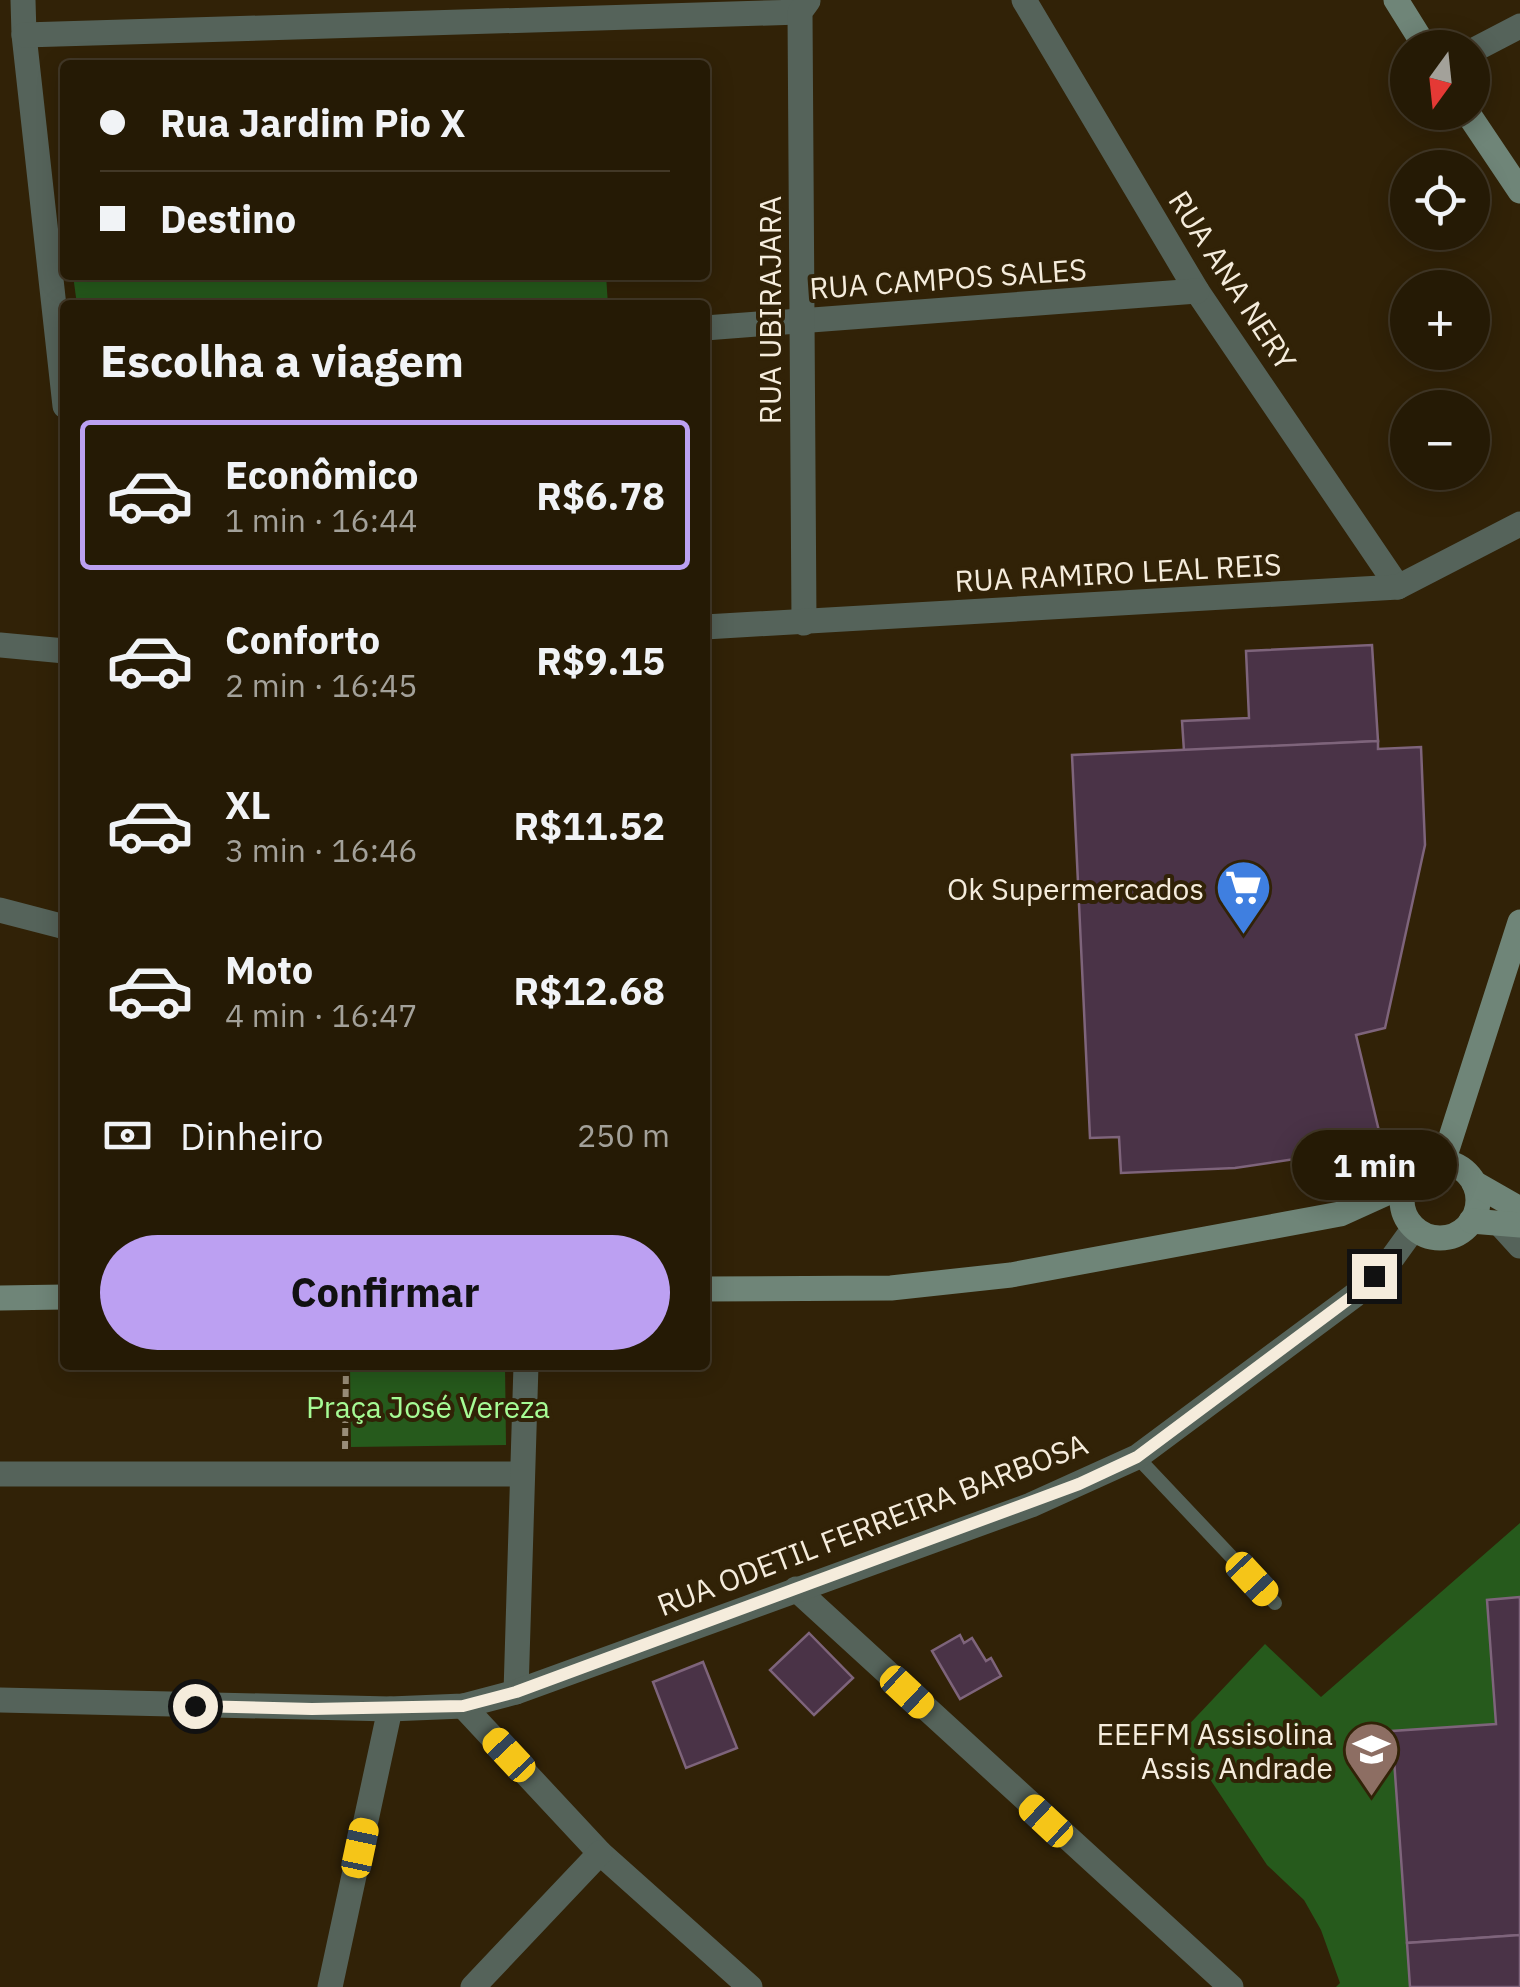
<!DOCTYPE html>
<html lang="pt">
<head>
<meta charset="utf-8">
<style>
  body { margin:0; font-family:"IBM Plex Sans",sans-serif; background:#2d230f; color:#f1f3f6; height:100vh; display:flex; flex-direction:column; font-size:38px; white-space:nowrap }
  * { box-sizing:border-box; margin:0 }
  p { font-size:32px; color:#a3a19a }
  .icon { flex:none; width:55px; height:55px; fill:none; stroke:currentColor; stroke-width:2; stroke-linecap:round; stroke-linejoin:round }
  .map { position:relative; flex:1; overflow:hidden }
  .side { position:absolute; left:60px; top:300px; width:650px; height:1070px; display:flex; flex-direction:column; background:#251a05; border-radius:10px; box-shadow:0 5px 25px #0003,0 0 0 2px #423827 }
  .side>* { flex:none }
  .top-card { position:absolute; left:60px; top:60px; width:650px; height:220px; border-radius:10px; box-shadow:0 5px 25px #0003,0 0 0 2px #423827; display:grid; align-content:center; height:220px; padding:0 40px; background:#251a05 }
  .needle { width:65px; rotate:195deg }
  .buttons { position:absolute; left:1390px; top:30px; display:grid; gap:20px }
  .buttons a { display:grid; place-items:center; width:100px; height:100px; border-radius:50%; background:#251a05; box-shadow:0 5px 25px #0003,0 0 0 2px #423827; font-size:50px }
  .end { position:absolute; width:45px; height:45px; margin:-22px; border:12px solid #f5ecdc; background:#111; box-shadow:0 0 0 5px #111 }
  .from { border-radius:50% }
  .bubble { position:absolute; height:70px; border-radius:35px; background:#251a05; box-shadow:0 5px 25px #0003,0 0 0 2px #423827; font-size:32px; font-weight:800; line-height:70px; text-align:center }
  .car { position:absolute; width:30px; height:60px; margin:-30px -15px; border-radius:12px; box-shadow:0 0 8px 2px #0007; background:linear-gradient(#f5c518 24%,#345 0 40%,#f5c518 0 76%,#345 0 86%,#f5c518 0) }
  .top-card b { display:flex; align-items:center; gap:35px; height:95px; font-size:38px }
  .top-card b+b { border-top:2px solid #423827 }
  .top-card i { width:25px; height:25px; background:#f1f3f6 }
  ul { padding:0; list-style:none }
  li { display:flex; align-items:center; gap:30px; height:150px; margin:0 20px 15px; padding:0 20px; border:5px solid transparent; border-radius:10px }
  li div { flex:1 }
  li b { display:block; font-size:38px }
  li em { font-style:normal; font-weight:800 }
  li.on { border-color:#bca0f2 }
  li>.icon { width:90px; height:90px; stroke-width:1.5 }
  h2 { padding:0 40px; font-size:45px; line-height:120px }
  .pay { display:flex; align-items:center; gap:25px; height:110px; padding:0 40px; font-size:38px }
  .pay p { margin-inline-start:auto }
  .cta { display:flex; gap:20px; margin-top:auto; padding:20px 40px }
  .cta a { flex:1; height:115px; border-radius:60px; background:#bca0f2; color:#111; font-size:40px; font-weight:800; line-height:115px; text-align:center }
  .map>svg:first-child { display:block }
</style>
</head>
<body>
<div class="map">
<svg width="1520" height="1987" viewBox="0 0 1520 1987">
  <rect width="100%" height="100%" fill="#312207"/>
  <g fill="#265a1c">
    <path d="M 73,275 L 606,275 L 608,305 L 77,305 Z"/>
    <path d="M 350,1365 L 505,1365 L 506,1445 L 351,1447 Z"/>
    <path d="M 1520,1523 L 1520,1597 L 1487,1600 L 1496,1724 L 1392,1732 L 1410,1987 L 1336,1987 L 1340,1983 L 1321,1930 L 1304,1900 L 1267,1865 L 1180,1734 L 1265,1644 L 1321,1697 Z"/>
  </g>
  <g fill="#4a3347" stroke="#7e647b" stroke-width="2.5">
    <path d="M 1372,645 L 1378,741 L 1184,751 L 1182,721 L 1249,718 L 1246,651 Z"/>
    <path d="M 1378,741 L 1378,749 L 1421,747 L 1425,845 L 1385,1028 L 1356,1035 L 1379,1131 L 1365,1134 L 1368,1148 L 1235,1168 L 1121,1173 L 1119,1137 L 1090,1138 L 1072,755 Z"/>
    <path d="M 1520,1597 L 1520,1935 L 1407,1943 L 1392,1731 L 1496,1724 L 1487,1600 Z"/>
    <path d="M 809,1633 L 853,1678 L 814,1715 L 770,1670 Z"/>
    <path d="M 960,1635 L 964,1643 L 972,1638 L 986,1661 L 991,1658 L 1001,1676 L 960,1699 L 932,1651 Z"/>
    <path d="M 703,1662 L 737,1748 L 686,1768 L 653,1682 Z"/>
    <path d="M 1520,1935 L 1520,1987 L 1410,1987 L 1407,1943 Z"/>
  </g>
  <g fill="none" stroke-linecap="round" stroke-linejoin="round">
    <path stroke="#998d78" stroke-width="6" stroke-dasharray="8 5" stroke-linecap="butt" d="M 345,1449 L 346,1365"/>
    <path stroke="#55635a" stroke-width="14" d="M 1137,1457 L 1275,1603"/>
    <g stroke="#55635a" stroke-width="25">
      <path d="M 23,0 L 24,35 L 65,406"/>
      <path d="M 1024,0 L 1197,291 L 1398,587"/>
      <path d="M 24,35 L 800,12"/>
      <path d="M 1472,51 L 1520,26"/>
      <path d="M 705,328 L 1197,291"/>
      <path d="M 804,623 L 800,12 L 808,1"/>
      <path d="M 705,627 L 1398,587 L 1520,524"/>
      <path d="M 0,645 L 65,651"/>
      <path d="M 0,910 L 65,927"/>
      <path d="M 1500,1224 L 1520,1246"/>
      <path d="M 0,1474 L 522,1474"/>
      <path d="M 796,1589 L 1231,1987"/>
      <path d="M 516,1692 L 526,1365"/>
      <path d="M 0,1700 L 390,1709 L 463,1706 L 516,1692 L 1031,1505 L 1137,1457 L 1355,1295 L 1393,1257 L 1414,1228"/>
      <path d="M 463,1706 L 600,1853 L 750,1987"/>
      <path d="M 330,1987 L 390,1709"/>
      <path d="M 473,1987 L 600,1853"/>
    </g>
    <g stroke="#6f8578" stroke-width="25">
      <path d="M 1396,0 L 1426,48"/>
      <path d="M 1467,112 L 1520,191"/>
      <path d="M 1443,1162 L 1520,922"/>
      <circle cx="1440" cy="1200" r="38"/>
      <path d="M 1474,1183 L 1520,1209"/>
      <path d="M 1471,1221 L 1520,1225"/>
      <path d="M 705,1289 L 891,1288 L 1011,1275 L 1340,1214 L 1404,1185"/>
      <path d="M 0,1298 L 65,1297"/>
    </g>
  </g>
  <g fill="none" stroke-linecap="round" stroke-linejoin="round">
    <path stroke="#f5ecdc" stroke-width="12" d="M 195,1706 L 312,1709 L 463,1706 L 516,1692 L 1079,1484 L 1137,1457 L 1354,1295 L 1374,1276"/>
  </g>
  <defs>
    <symbol id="supermarket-pin" viewBox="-11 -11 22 30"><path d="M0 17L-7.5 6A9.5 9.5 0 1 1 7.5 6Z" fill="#3f7fe0" stroke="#312207"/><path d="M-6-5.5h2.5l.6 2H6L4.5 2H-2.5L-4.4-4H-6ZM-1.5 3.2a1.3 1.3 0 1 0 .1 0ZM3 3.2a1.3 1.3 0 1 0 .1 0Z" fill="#fff"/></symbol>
    <symbol id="school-pin" viewBox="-11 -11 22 30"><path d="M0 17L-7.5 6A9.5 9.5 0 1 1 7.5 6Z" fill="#8d6e63" stroke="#312207"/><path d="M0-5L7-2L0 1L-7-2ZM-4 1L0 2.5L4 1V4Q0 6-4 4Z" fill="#fff"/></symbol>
  </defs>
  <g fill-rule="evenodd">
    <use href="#supermarket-pin" x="1212" y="856" width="63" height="86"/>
    <use href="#school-pin" x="1340" y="1718" width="63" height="86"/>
  </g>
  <g text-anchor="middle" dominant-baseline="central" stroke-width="8" stroke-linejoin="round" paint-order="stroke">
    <g font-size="30" fill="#f5ecdc" stroke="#312207">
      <text transform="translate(948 278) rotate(-4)">RUA CAMPOS SALES</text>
      <text transform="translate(1233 280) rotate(57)">RUA ANA NERY</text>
      <text transform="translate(769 310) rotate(-90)">RUA UBIRAJARA</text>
      <text transform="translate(1118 572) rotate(-3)">RUA RAMIRO LEAL REIS</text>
      <text transform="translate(872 1524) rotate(-21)">RUA ODETIL FERREIRA BARBOSA</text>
    </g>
    <g font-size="30" fill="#f5ecdc" stroke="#312207" text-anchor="end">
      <text x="1204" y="888">Ok Supermercados</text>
      <text x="1333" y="1733">EEEFM Assisolina<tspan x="1333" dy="34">Assis Andrade</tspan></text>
    </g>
    <g font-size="30" fill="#a6fc95" stroke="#312207">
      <text x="428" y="1406">Praça José Vereza</text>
    </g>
  </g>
</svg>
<div class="buttons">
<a><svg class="needle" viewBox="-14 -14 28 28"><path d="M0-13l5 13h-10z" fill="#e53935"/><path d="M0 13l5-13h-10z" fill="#a3a19a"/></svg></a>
<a><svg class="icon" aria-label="locate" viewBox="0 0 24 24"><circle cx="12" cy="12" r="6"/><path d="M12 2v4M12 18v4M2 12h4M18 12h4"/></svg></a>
<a>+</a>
<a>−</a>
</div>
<i class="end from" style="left:195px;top:1706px"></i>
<i class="end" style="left:1374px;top:1276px"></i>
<div class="bubble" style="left:1292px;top:1130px;width:165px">1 min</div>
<i class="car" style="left:1252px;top:1579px;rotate:137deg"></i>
<i class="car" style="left:907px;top:1692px;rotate:133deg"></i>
<i class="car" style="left:509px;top:1755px;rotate:317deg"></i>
<i class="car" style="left:1046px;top:1821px;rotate:313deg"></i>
<i class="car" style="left:360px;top:1848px;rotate:12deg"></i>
<div class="top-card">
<b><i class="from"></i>Rua Jardim Pio X</b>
<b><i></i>Destino</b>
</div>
<section class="side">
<h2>Escolha a viagem</h2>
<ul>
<li class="on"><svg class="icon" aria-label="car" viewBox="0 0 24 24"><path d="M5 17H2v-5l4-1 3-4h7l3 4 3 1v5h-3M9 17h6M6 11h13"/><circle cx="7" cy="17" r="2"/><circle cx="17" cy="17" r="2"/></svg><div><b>Econômico</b><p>1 min · 16:44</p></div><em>R$6.78</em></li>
<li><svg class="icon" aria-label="car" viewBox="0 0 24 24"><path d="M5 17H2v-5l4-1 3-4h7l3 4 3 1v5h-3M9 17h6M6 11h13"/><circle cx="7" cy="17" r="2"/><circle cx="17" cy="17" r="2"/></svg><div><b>Conforto</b><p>2 min · 16:45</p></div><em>R$9.15</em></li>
<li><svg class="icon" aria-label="car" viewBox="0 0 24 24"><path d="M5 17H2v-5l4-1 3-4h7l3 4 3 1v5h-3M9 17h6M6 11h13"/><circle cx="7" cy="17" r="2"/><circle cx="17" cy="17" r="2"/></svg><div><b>XL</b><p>3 min · 16:46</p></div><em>R$11.52</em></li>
<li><svg class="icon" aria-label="car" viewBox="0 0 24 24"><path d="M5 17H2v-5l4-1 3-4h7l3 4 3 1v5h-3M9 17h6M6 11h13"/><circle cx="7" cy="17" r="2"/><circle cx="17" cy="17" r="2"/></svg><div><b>Moto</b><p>4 min · 16:47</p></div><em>R$12.68</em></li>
</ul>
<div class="pay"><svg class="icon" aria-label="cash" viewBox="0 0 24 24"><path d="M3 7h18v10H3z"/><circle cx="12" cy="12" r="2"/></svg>Dinheiro<p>250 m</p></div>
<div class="cta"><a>Confirmar</a></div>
</section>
</div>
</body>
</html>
